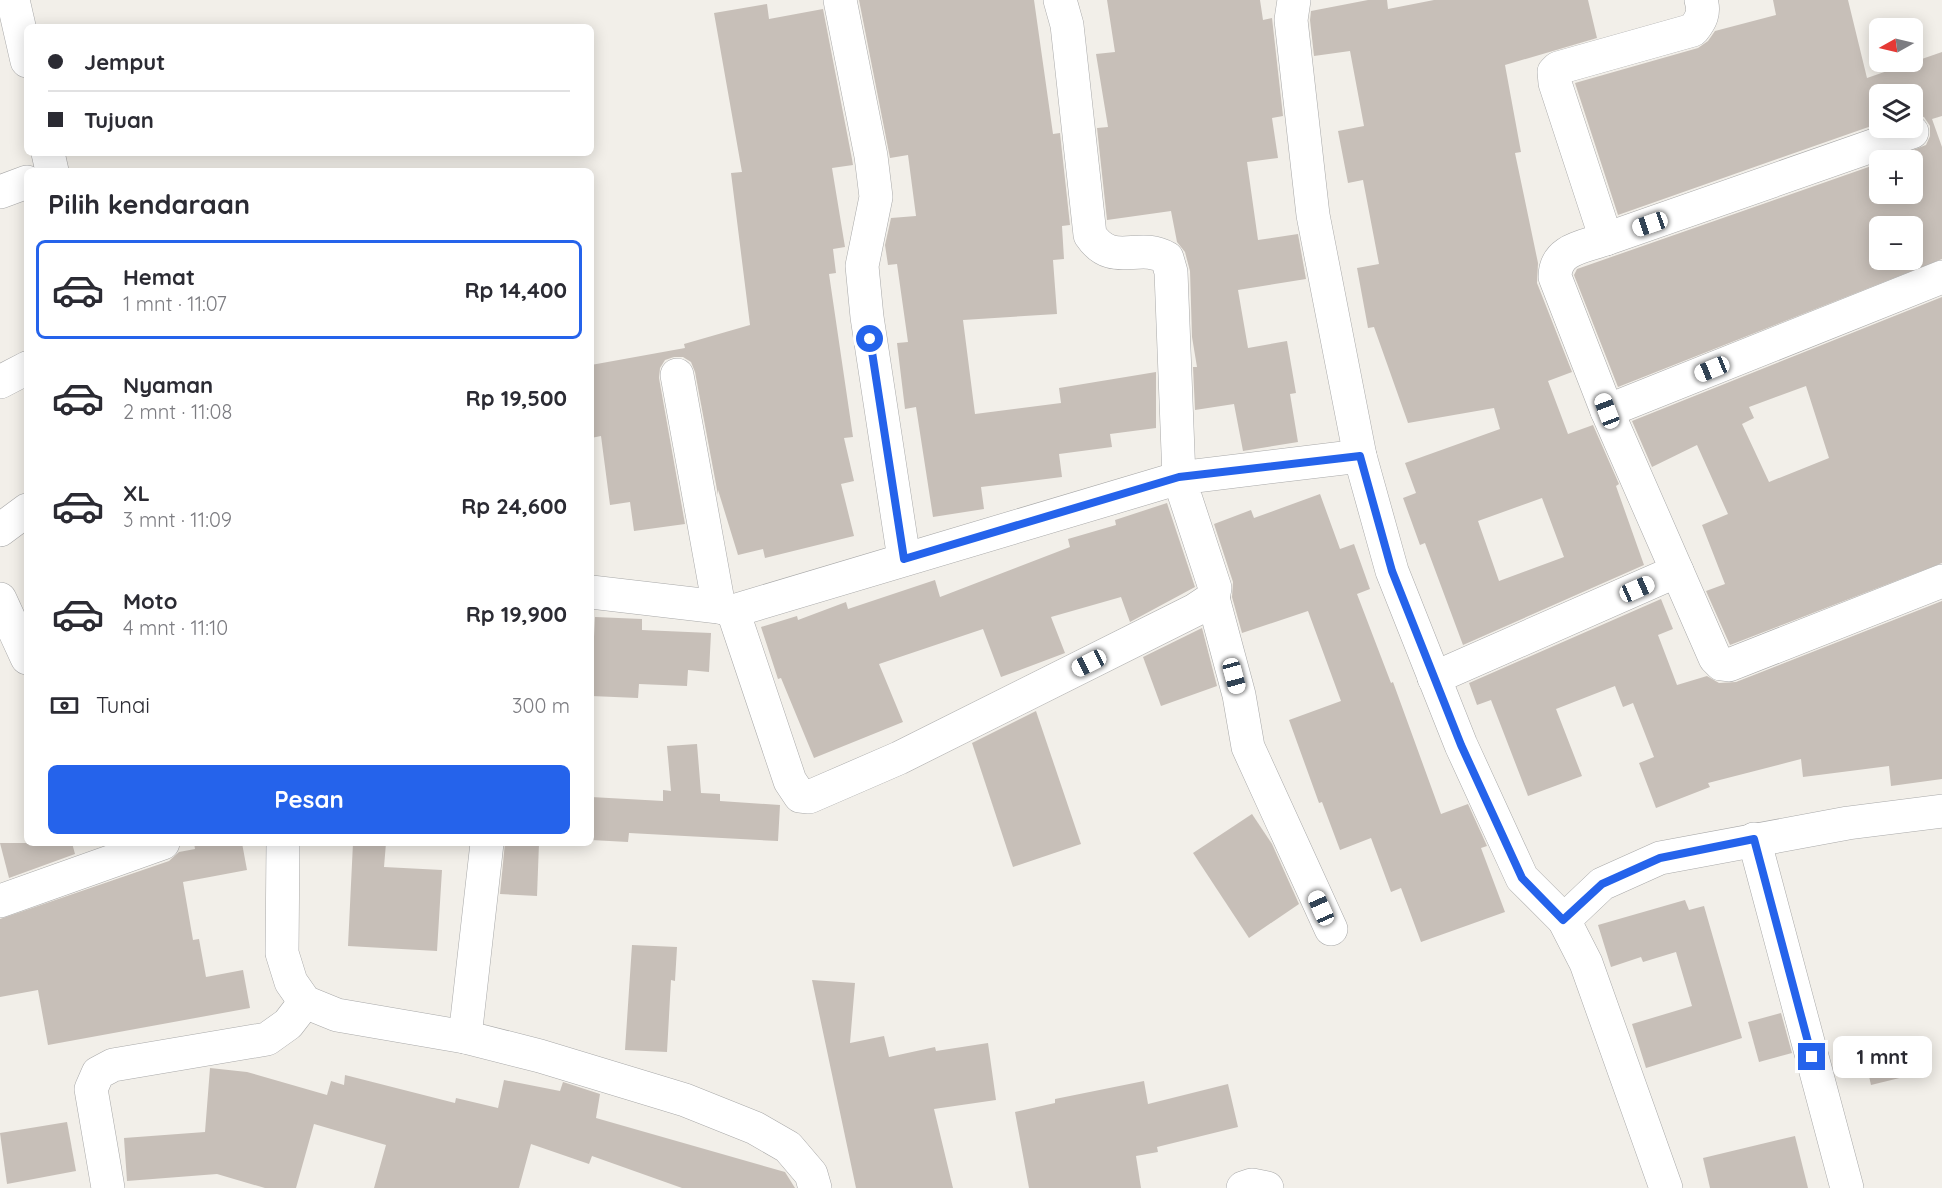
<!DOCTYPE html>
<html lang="id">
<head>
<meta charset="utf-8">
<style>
  body { margin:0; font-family:Quicksand,sans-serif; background:#f2f2f3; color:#2b2b33; height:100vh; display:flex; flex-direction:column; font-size:22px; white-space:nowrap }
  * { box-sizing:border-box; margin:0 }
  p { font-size:20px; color:#7c7c81 }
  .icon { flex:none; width:33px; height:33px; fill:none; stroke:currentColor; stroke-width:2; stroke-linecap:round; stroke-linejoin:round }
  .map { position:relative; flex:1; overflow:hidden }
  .side { position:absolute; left:24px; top:168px; width:570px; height:678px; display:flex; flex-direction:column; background:#fff; border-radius:9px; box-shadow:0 3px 15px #0003 }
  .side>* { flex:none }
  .hud { position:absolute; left:24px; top:24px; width:570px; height:132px; border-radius:9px; box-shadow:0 3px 15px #0003; display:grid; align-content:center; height:132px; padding:0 24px; background:#fff }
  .needle { width:39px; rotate:262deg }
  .controls { position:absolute; left:1869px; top:18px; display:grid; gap:12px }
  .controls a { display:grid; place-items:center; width:54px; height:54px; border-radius:9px; background:#fff; box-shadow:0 3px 15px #0003; font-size:30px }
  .end { position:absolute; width:27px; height:27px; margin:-14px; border:8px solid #2563eb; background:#fff; box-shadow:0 0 0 3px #fff }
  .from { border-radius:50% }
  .bubble { position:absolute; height:42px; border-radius:9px; background:#fff; box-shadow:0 3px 15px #0003; font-size:20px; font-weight:700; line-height:42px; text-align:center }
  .car { position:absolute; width:18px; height:36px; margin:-18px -9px; border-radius:8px; box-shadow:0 0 4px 2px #0007; background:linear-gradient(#fff 24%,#345 0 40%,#fff 0 76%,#345 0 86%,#fff 0) }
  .hud b { display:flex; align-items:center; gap:21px; height:57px; font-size:22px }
  .hud b+b { border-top:2px solid #e1e1e2 }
  .hud i { width:15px; height:15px; background:#2b2b33 }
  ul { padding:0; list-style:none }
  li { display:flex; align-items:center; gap:18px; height:99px; margin:0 12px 9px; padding:0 12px; border:3px solid transparent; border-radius:9px }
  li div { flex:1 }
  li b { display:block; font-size:22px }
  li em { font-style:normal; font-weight:700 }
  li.active { border-color:#2563eb }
  li>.icon { width:54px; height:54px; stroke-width:1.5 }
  h2 { padding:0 24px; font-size:27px; line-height:72px }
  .pay { display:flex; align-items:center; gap:15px; height:66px; padding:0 24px; font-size:22px }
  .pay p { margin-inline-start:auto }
  .primary-button { display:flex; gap:12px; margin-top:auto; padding:12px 24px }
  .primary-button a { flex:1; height:69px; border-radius:9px; background:#2563eb; color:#fff; font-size:24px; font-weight:700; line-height:69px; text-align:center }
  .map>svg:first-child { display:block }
</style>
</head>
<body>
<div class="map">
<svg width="1942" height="1188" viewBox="0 0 1942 1188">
  <rect width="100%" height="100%" fill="#f2efe9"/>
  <g fill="#c7bfb8" fill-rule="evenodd">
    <path d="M 859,0 L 1034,0 L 1053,134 L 1060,133 L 1070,225 L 1062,226 L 1064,259 L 1053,260 L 1057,314 L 963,320 L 975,414 L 1061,403 L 1059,388 L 1156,372 L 1156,428 L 1110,434 L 1112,447 L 1059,454 L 1062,477 L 981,487 L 984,509 L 933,517 L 916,407 L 905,409 L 897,343 L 908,342 L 897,264 L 888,265 L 885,245 L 891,218 L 916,216 L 908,155 L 890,158 Z"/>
    <path d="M 1107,0 L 1260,0 L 1263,20 L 1272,18 L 1283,116 L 1272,118 L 1278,158 L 1247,162 L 1258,240 L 1298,234 L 1306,279 L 1238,290 L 1248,348 L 1287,341 L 1296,393 L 1290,394 L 1298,442 L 1243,451 L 1234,404 L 1195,410 L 1193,367 L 1197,367 L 1192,337 L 1190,271 L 1185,252 L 1177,242 L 1171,211 L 1107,220 L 1097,128 L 1108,127 L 1096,54 L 1115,52 Z"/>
    <path d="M 1368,0 L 1387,0 L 1388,9 L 1434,0 L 1588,0 L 1597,38 L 1505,65 L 1521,152 L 1515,153 L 1538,263 L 1537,283 L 1572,372 L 1548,381 L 1568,434 L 1593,425 L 1619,484 L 1616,486 L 1644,565 L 1463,645 L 1425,543 L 1420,545 L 1403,498 L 1416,493 L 1405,463 L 1500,429 L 1494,408 L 1408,423 L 1374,327 L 1368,328 L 1357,268 L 1379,264 L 1363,180 L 1348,183 L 1338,131 L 1364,126 L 1350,51 L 1314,56 L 1310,20 L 1311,11 ZM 1542,498 L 1564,557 L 1499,581 L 1478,521 Z"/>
    <path d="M 1773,0 L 1848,0 L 1867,78 L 1942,52 L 1942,116 L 1932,119 L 1942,147 L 1942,259 L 1618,387 L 1574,275 L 1577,269 L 1880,163 L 1880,194 L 1912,194 L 1912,160 L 1887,160 L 1926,145 L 1930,136 L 1930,126 L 1924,117 L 1912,114 L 1912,94 L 1880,94 L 1880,123 L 1618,215 L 1575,83 L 1698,48 L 1708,41 L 1715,31 L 1776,15 ZM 1880,226 L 1912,226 L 1912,260 L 1880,260 Z"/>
    <path d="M 767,4 L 769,19 L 823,9 L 852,159 L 853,165 L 832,168 L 845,247 L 833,249 L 836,273 L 829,274 L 853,437 L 844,438 L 854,481 L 841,484 L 854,536 L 765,558 L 763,549 L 738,555 L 718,490 L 718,495 L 695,372 L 691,362 L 683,357 L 674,357 L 665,360 L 660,368 L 659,378 L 685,524 L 634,531 L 630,502 L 610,505 L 601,436 L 591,438 L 591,365 L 685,348 L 684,344 L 750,325 L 731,173 L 742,172 L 714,13 Z"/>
    <path d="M 1942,297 L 1942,563 L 1730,645 L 1706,591 L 1725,584 L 1702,525 L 1728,514 L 1697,445 L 1652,467 L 1632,421 ZM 1806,386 L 1829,458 L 1769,482 L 1742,424 L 1754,418 L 1749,407 Z"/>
    <path d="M 1320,494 L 1340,549 L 1354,544 L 1370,589 L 1357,594 L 1391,683 L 1393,682 L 1441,814 L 1468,804 L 1487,846 L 1481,848 L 1505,912 L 1421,942 L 1401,888 L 1391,892 L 1371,838 L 1340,850 L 1322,802 L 1319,803 L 1289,720 L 1341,701 L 1308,611 L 1242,633 L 1232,597 L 1233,582 L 1214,524 L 1251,510 L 1254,518 Z"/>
    <path d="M 1167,503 L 1195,587 L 1130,622 L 1121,597 L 1051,617 L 1065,653 L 1001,677 L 983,629 L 879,664 L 903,722 L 814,758 L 781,678 L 778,679 L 761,627 L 797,616 L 798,620 L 846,602 L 848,609 L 935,580 L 940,597 L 1070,547 L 1068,539 L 1116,525 L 1115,520 Z"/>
    <path d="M 1661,599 L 1673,629 L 1658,635 L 1677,685 L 1707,676 L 1719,683 L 1736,682 L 1942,601 L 1942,779 L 1891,786 L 1889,766 L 1803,777 L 1801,759 L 1708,783 L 1710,787 L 1656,808 L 1639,763 L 1654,757 L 1633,703 L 1623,707 L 1615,686 L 1556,709 L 1582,776 L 1528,796 L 1491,700 L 1477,705 L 1469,683 Z"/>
    <path d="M 595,617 L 642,619 L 642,630 L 711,633 L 709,672 L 688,670 L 687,686 L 639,684 L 638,698 L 591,696 Z"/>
    <path d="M 1202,628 L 1217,686 L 1161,706 L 1143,657 Z"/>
    <path d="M 1036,711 L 1081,844 L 1013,867 L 972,743 Z"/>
    <path d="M 697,744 L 701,793 L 720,794 L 720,801 L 780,805 L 778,841 L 629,833 L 628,842 L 591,840 L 591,797 L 663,801 L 663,790 L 671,791 L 667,746 Z"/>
    <path d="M 1252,814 L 1272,844 L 1299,904 L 1249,938 L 1193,853 Z"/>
    <path d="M 0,843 L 72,843 L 75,854 L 9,878 Z"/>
    <path d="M 194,843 L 242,843 L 247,870 L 183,882 L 193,940 L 199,939 L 206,977 L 243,970 L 250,1008 L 48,1045 L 38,990 L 0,997 L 0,919 L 169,861 L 179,852 L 195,849 Z"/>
    <path d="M 353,843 L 386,843 L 384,867 L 442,870 L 437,951 L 348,946 Z"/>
    <path d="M 505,843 L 539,843 L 537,896 L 500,894 Z"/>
    <path d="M 1685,900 L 1689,910 L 1704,906 L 1742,1038 L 1646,1068 L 1632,1024 L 1692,1006 L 1676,952 L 1643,962 L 1641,957 L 1611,967 L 1598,925 Z"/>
    <path d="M 632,945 L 677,947 L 675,981 L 671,980 L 667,1052 L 625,1050 Z"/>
    <path d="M 812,980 L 855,983 L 850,1043 L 884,1036 L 889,1057 L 935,1047 L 936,1051 L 988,1043 L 996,1100 L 934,1109 L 953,1188 L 856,1188 Z"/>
    <path d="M 1781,1013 L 1792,1053 L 1759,1062 L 1748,1022 Z"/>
    <path d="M 1916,1037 L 1924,1072 L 1871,1085 L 1863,1050 Z"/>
    <path d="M 210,1068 L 247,1072 L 327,1095 L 331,1081 L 344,1085 L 345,1075 L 455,1103 L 456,1098 L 498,1108 L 504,1080 L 560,1091 L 563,1082 L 600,1094 L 596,1118 L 785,1172 L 795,1188 L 682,1188 L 592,1156 L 589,1164 L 531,1144 L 519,1188 L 374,1188 L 386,1145 L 314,1124 L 296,1188 L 265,1188 L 217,1174 L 127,1181 L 124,1138 L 205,1132 Z"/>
    <path d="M 1144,1081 L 1148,1104 L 1228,1084 L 1238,1127 L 1157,1147 L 1158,1152 L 1136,1156 L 1141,1188 L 1029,1188 L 1015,1112 L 1055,1103 L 1055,1099 Z"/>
    <path d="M 67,1122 L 76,1171 L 7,1184 L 0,1133 Z"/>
    <path d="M 1795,1136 L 1808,1188 L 1710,1188 L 1703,1158 Z"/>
  </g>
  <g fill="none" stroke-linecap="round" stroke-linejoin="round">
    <defs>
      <g id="minor">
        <path d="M 13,0 L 27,61"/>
        <path d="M 840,0 L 871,156 L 876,197 L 862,266 L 867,317 L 904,559"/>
        <path d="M 1294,0 L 1291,20 L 1313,215 L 1360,456 L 1392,571 L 1461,745 L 1522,878 L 1564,920 L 1586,963 L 1666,1188"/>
        <path d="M 48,153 L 52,171"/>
        <path d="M 0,192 L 27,182"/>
        <path d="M 1606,239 L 1912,132"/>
        <path d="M 677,375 L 719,607"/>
        <path d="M 0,382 L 27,368"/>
        <path d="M 1607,411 L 1942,277"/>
        <path d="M 0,530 L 27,510"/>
        <path d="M 1677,571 L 1715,658 L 1721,664 L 1729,665 L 1942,581"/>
        <path d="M 591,592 L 719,607 L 733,611 L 1179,478 L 1171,272 L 1167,258 C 1138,241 1113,269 1090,235 L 1067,25 L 1060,0"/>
        <path d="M 1213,598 L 1239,695 L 1248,747 L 1331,929"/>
        <path d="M 0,599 L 27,658"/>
        <path d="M 733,611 L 790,781 L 800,796 L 809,797 L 899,758 L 1195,610 L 1213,598 L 1215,588 L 1179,478 L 1360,456"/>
        <path d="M 1434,678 L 1677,571 L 1607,411 L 1555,277 C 1555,249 1583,247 1606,239 L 1555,83 L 1554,72 L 1558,68 L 1693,30 C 1701,20 1705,13 1701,0"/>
        <path d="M 1754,839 L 1847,1188"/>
        <path d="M 283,843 L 282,953 L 291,982 L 305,1002 L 337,1015 L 465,1037 L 540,1056 L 685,1100 L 755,1128 L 788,1147 L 811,1174 L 815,1188"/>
        <path d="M 0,901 L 163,843"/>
        <path d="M 1564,920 L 1602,884 L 1660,858 L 1848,823 L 1942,811"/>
        <path d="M 465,1037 L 487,843"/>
        <path d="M 108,1188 L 91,1089 L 98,1073 L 113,1065 L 267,1039 L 288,1024 L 305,1002"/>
        <path d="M 1243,1188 L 1252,1185 L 1267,1188"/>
      </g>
    </defs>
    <use href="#minor" stroke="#a9a9a9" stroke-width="34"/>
    <use href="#minor" stroke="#fff" stroke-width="33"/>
  </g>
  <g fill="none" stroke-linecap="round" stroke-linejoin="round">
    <path stroke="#2563eb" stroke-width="8" d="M 870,339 L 904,559 L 1179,477 L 1360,456 L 1392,571 L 1461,745 L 1522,878 L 1563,920 L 1602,884 L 1660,858 L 1754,839 L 1812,1057"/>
  </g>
</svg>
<div class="controls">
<a><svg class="needle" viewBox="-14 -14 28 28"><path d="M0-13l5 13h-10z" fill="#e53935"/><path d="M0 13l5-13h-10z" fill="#7c7c81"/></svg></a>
<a><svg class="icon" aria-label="layers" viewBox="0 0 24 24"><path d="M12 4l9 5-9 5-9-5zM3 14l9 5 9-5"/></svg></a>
<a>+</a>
<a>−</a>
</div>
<i class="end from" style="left:870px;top:339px"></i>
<i class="end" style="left:1812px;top:1057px"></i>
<div class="bubble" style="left:1833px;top:1036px;width:99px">1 mnt</div>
<i class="car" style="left:1650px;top:224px;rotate:251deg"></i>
<i class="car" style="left:1712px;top:369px;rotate:248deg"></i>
<i class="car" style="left:1607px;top:411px;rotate:339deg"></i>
<i class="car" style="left:1637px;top:589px;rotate:66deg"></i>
<i class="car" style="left:1089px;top:663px;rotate:243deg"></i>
<i class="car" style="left:1234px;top:676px;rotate:165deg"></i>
<i class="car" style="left:1321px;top:908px;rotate:336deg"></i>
<div class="hud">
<b><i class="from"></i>Jemput</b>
<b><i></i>Tujuan</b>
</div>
<section class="side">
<h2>Pilih kendaraan</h2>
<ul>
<li class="active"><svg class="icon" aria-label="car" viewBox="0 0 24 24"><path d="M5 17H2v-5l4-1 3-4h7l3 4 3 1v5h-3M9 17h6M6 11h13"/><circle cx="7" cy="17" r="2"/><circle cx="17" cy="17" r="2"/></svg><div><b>Hemat</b><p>1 mnt · 11:07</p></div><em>Rp 14,400</em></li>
<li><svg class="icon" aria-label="car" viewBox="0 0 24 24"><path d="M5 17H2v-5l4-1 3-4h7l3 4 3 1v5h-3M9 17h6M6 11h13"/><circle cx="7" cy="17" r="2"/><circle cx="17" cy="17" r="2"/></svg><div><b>Nyaman</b><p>2 mnt · 11:08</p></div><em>Rp 19,500</em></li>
<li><svg class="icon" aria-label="car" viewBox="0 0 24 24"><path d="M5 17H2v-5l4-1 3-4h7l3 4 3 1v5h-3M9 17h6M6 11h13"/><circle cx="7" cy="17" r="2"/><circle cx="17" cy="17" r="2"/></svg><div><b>XL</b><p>3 mnt · 11:09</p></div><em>Rp 24,600</em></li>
<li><svg class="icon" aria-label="car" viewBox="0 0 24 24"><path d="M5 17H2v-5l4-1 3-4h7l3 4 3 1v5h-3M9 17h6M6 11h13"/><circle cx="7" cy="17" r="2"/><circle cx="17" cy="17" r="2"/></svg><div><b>Moto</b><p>4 mnt · 11:10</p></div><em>Rp 19,900</em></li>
</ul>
<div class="pay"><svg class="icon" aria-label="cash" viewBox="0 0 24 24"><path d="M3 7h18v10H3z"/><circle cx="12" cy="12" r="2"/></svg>Tunai<p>300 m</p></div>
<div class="primary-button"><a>Pesan</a></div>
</section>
</div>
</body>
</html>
